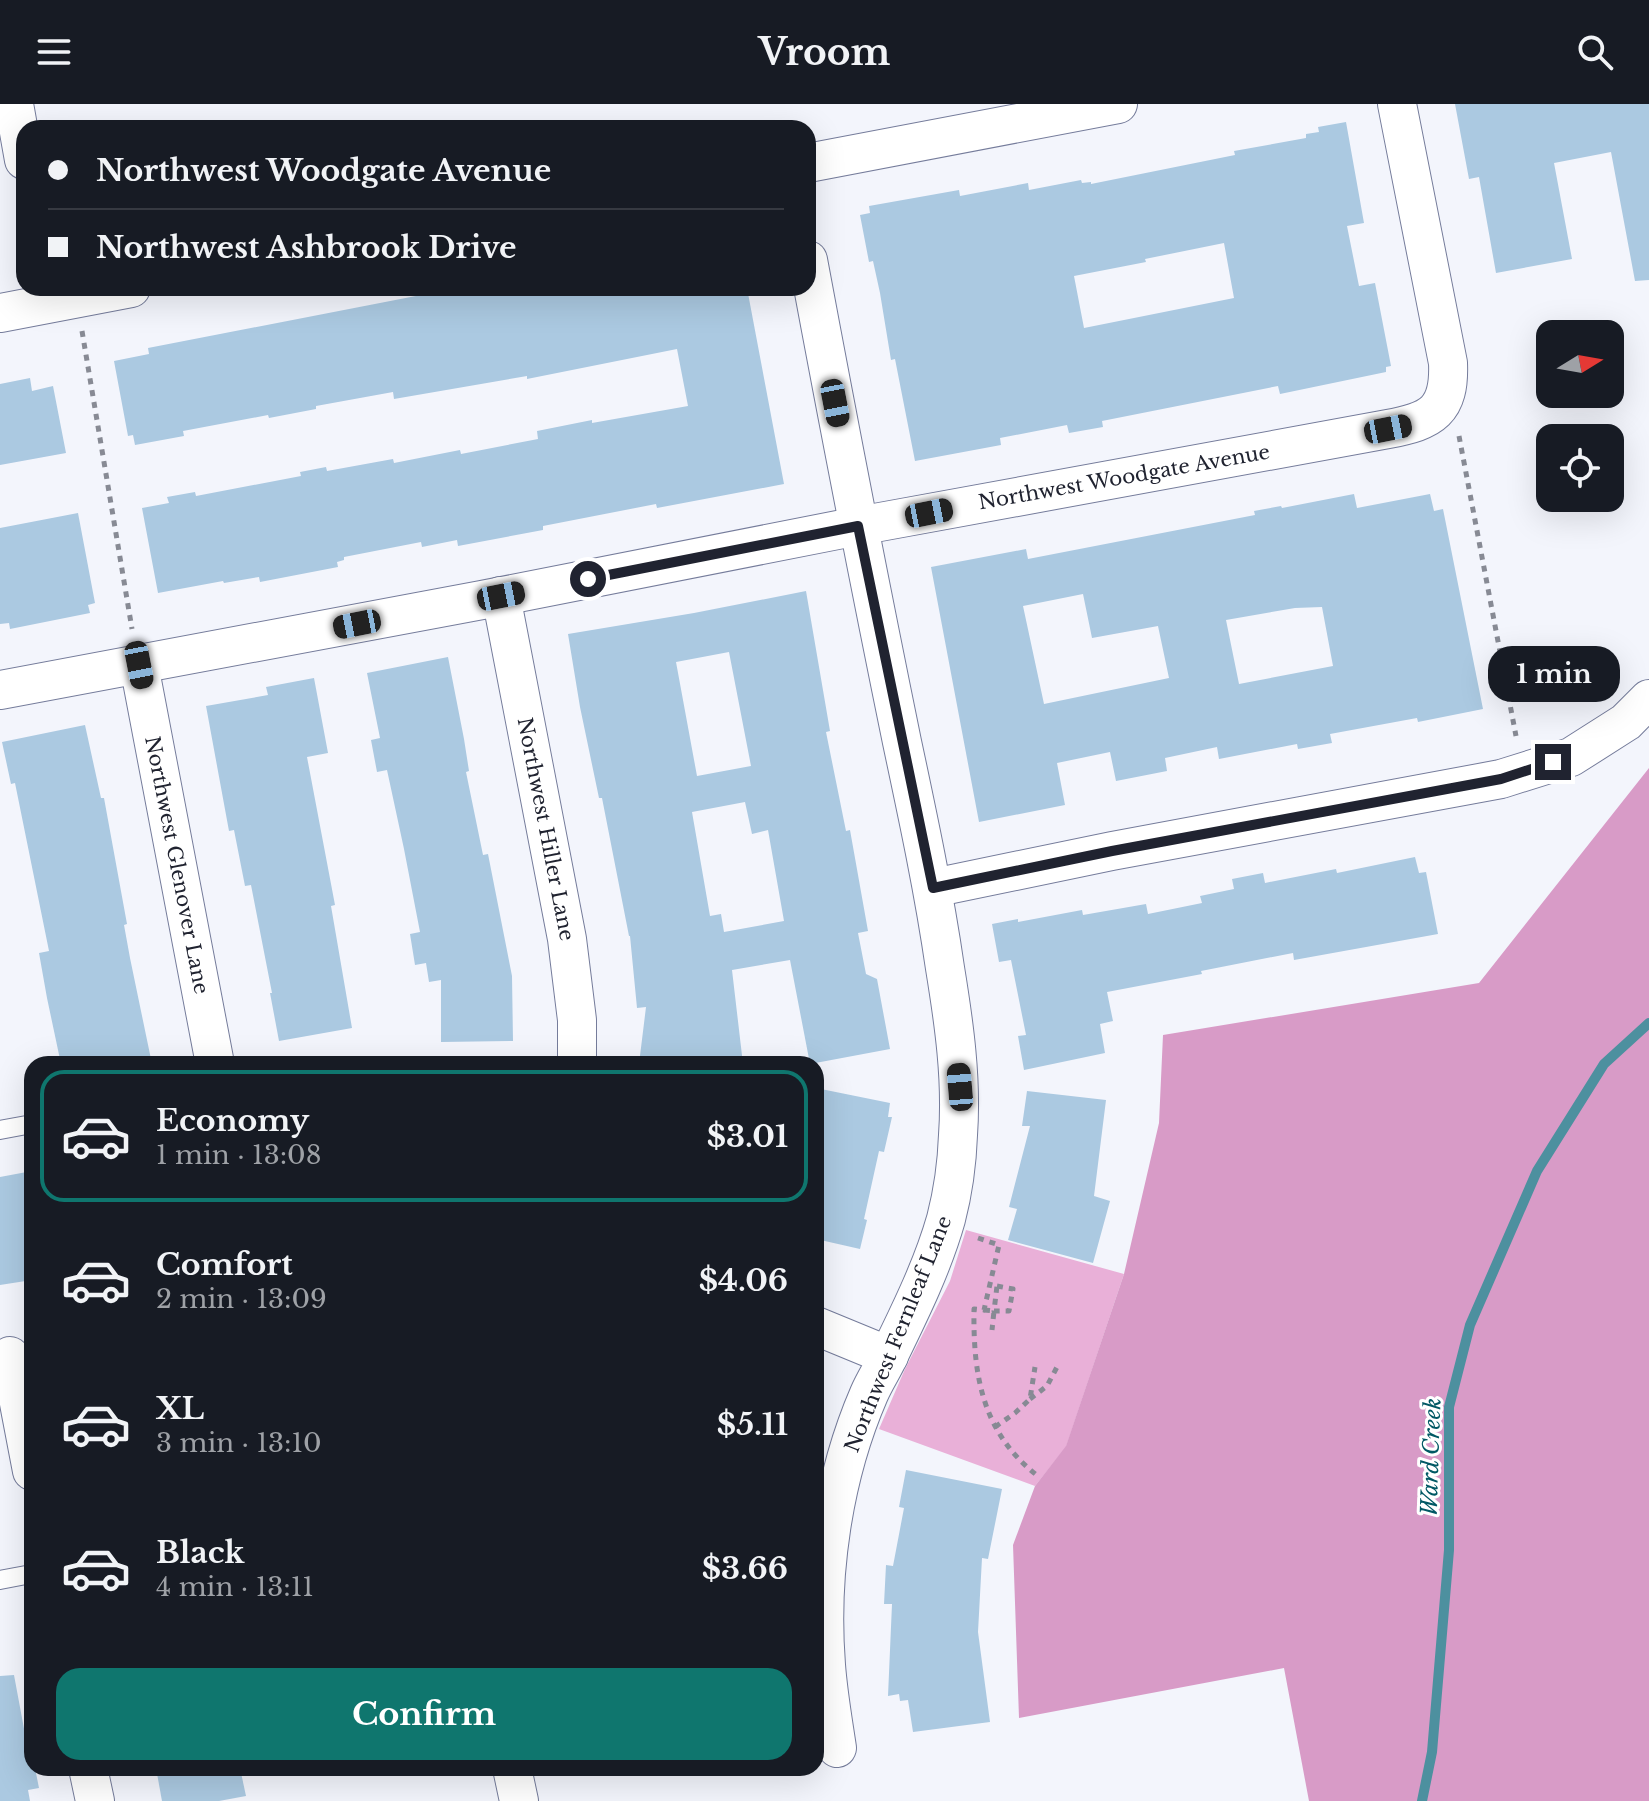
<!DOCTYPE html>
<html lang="en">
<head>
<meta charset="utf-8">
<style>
  body { margin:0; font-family:"Libre Baskerville",serif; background:#242831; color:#f1f3f6; height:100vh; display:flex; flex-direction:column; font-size:30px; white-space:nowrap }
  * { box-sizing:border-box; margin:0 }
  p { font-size:26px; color:#9ea1a6 }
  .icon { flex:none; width:44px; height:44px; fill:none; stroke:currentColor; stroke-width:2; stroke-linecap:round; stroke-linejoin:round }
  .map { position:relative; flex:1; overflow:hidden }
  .side { position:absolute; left:24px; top:952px; width:800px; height:720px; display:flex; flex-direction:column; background:#171b24; border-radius:24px; box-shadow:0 8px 32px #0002 }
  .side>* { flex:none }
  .hud { position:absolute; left:16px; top:16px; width:800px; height:176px; border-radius:24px; box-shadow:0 8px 32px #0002; display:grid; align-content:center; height:176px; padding:0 32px; background:#171b24 }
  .needle { width:52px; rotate:79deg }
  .buttons { position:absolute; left:1536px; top:216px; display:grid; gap:16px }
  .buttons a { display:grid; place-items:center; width:88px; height:88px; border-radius:16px; background:#171b24; box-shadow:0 8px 32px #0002; font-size:40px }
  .end { position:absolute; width:36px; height:36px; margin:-18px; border:10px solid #202330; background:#fff; box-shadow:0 0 0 4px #fff }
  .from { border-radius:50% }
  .bubble { position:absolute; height:56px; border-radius:24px; background:#171b24; box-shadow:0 8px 32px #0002; font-size:26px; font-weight:700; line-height:56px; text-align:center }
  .car { position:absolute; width:24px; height:48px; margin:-24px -12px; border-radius:10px; box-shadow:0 0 6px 2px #0007; background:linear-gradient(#222 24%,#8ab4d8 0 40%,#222 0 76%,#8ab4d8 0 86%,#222 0) }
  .hud b { display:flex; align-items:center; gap:28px; height:76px; font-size:30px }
  .hud b+b { border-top:2px solid #363941 }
  .hud i { width:20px; height:20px; background:#f1f3f6 }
  ul { padding:14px 0 0; list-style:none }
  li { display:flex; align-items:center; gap:24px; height:132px; margin:0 16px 12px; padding:0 16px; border:4px solid transparent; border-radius:24px }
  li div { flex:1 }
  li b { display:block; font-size:30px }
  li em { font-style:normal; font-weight:700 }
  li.active { border-color:#0f766e }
  li>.icon { width:72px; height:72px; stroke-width:1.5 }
  .button { display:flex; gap:16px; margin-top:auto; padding:16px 32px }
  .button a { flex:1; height:92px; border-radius:24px; background:#0f766e; color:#fff; font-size:32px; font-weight:700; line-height:92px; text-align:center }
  header { display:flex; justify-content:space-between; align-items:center; height:104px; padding:0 32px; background:#171b24; font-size:36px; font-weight:700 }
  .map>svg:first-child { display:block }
</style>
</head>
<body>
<header><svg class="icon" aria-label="menu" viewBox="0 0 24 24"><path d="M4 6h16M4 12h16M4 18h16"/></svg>Vroom<svg class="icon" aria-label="search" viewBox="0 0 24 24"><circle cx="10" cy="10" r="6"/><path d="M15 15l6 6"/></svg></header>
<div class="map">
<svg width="1649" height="1697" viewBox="0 0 1649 1697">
  <rect width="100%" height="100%" fill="#f3f5fc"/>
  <path fill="#e9b0d8" d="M 966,1126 L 1124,1170 L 1066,1343 L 1035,1382 L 879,1325 L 905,1265 L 950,1177 Z"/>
  <path fill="#d89bc7" d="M 1649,664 L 1649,1697 L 1309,1697 L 1284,1564 L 1019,1614 L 1013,1441 L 1035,1382 L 1066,1342 L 1124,1170 L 1159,1019 L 1163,931 L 1479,879 Z"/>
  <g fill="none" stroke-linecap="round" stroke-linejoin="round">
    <path stroke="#4d909f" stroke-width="10" d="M 1422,1697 L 1432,1648 L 1449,1446 L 1449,1303 L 1470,1221 L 1537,1067 L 1604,960 L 1649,919"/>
  </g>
  <g fill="#abc9e1" fill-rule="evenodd">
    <path d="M 1455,0 L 1649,0 L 1649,176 L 1635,177 L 1611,48 L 1554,59 L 1572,155 L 1496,169 L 1479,73 L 1469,75 Z"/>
    <path d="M 1346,18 L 1364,119 L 1347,122 L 1359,182 L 1375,179 L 1391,262 L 1386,263 L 1386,268 L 1280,290 L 1278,282 L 1102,317 L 1103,323 L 1069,329 L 1067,321 L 1000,334 L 1001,341 L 915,357 L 895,255 L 891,256 L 880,189 L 873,157 L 869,158 L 860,111 L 870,109 L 869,102 L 959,86 L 960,92 L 1028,79 L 1029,86 L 1081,76 L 1082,79 L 1091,78 L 1091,80 L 1235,51 L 1234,47 L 1306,34 L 1306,30 L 1319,28 L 1318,23 ZM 1224,139 L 1234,194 L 1084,224 L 1074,172 L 1146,158 L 1145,155 Z"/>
    <path d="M 457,184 L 498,184 L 499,190 L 533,184 L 747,184 L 784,380 L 657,404 L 656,400 L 543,422 L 543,426 L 458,442 L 457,436 L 422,443 L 421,438 L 344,453 L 344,456 L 337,458 L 338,463 L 260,478 L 259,473 L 224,479 L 223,477 L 158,489 L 142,404 L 169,399 L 167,393 L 195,388 L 196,392 L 301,372 L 300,368 L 326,363 L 327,367 L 393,355 L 394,359 L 460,346 L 461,350 L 538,335 L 537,327 L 592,316 L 592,319 L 688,302 L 677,245 L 527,275 L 527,272 L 394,295 L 393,288 L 316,302 L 316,305 L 269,314 L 268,311 L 183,327 L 184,332 L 135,341 L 133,331 L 128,332 L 114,257 L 149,250 L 148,244 Z"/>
    <path d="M 30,274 L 32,287 L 53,282 L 66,349 L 0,361 L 0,280 Z"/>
    <path d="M 1354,390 L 1357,404 L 1430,390 L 1434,407 L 1443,405 L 1483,605 L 1418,618 L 1417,614 L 1330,630 L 1332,639 L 1298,645 L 1297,640 L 1219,655 L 1217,643 L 1165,654 L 1167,667 L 1116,677 L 1110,648 L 1057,659 L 1065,701 L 979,718 L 931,463 L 1026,445 L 1028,455 L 1255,411 L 1254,407 L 1281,402 L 1282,404 ZM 1083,490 L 1092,534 L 1158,522 L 1169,574 L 1044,600 L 1023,502 ZM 1322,503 L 1333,562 L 1239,580 L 1226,516 L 1295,504 Z"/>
    <path d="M 78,409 L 95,499 L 88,501 L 90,509 L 10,525 L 9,519 L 0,520 L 0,424 Z"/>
    <path d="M 806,487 L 830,627 L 826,628 L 846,727 L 850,726 L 868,827 L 858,829 L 866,870 L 877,875 L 890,945 L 810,960 L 790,856 L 732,866 L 743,960 L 639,960 L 646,903 L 637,904 L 630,832 L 629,832 L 602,694 L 599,694 L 580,603 L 568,530 L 694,509 ZM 729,548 L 751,662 L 697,672 L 676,558 ZM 745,698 L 752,730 L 768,726 L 784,817 L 724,828 L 721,810 L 710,812 L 692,708 Z"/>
    <path d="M 448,553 L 464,635 L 469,667 L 466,668 L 483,751 L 488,750 L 512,872 L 513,937 L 441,938 L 441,876 L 429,878 L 426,859 L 415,861 L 410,830 L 420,828 L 404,745 L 387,666 L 377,668 L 371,636 L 380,634 L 367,569 Z"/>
    <path d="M 314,574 L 328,649 L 307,653 L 335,801 L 331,802 L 352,924 L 279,937 L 270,889 L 272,889 L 251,781 L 245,782 L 234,726 L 229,727 L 206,602 L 268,591 L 266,583 Z"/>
    <path d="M 85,621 L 101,694 L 104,694 L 127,820 L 124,821 L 130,854 L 152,960 L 61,960 L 47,894 L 39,849 L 49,847 L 15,679 L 11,680 L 2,638 Z"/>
    <path d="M 1415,753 L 1419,769 L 1426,768 L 1438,830 L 1294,856 L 1293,849 L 1201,867 L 1202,870 L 1107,888 L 1113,917 L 1100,920 L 1105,949 L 1024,966 L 1018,932 L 1026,931 L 1011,856 L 999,858 L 992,820 L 1018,815 L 1018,818 L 1082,806 L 1083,811 L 1146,800 L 1148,810 L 1202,799 L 1200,792 L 1234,785 L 1232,775 L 1263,769 L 1265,779 L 1336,765 L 1337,769 Z"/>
    <path d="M 816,984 L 890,999 L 888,1013 L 892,1013 L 884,1048 L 879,1047 L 864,1115 L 867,1116 L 860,1145 L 816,1135 Z"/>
    <path d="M 1027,987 L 1106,996 L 1094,1092 L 1110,1097 L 1093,1159 L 1008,1136 L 1017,1105 L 1009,1103 L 1030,1022 L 1022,1022 Z"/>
    <path d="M 32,1067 L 32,1176 L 0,1181 L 0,1073 Z"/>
    <path d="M 906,1366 L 1002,1385 L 988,1455 L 982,1454 L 978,1528 L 990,1618 L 913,1628 L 908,1596 L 900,1597 L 899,1590 L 888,1592 L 892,1500 L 884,1500 L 886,1461 L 893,1462 L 904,1404 L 899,1403 Z"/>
    <path d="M 14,1571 L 30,1657 L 32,1656 L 32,1664 L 35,1664 L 39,1684 L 28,1686 L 30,1697 L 0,1697 L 0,1572 Z"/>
    <path d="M 156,1664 L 240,1664 L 246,1692 L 219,1697 L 162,1697 Z"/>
  </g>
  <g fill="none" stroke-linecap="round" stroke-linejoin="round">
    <defs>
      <g id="lane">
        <path d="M 0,1026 L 32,1020"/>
        <path d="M 0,1476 L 26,1471 L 32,1471"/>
      </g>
      <g id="street">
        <path d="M 14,0 L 24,56"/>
        <path d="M 808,59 L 1118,0"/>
        <path d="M 808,156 C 838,317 869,477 902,638 C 918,713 934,788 945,864 C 954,919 962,975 958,1031 C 957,1059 953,1088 946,1115 C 933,1161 911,1206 890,1249 C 884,1263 875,1276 869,1290 C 833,1373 819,1471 826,1561 C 828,1589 833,1617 837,1644"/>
        <path d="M 0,209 L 131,184"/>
        <path d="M 501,492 L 567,835 L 577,916 L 577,960"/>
        <path d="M 139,561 L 215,960"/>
        <path d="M 0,586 L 482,496 L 858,422 L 1388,325 C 1432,317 1450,307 1448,259 L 1397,0"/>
        <path d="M 933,784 L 1112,747 L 1501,675 L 1571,653 L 1626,618 L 1649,595"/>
        <path d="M 816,1222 L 889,1252"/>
        <path d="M 10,1252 L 32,1367"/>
        <path d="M 88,1664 L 95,1697"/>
        <path d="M 512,1664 L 519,1697"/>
      </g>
    </defs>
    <use href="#lane" stroke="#757c9b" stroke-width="20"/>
    <use href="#street" stroke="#757c9b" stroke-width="40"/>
    <g stroke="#878a94" stroke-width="5" stroke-dasharray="6 6" stroke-linecap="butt">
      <path d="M 82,227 L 132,525"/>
      <path d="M 1459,332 L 1516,632"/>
      <path d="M 978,1134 L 999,1141 L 984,1206 L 974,1205 C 973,1271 982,1329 1038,1372"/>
      <path d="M 997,1182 L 1013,1185 L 1009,1207 L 994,1207 Z"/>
      <path d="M 984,1206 L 994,1207 L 992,1226"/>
      <path d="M 1030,1295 L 1047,1282 L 1057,1263"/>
      <path d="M 995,1323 L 1015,1309 L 1030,1295 L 1035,1263"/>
    </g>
    <use href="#lane" stroke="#fff" stroke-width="18"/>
    <use href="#street" stroke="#fff" stroke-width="38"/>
  </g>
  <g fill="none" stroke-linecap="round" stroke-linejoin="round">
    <path stroke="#202330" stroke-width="10" d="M 588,475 L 858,422 L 933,784 L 1112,747 L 1501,675 L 1553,658"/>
  </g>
  <g text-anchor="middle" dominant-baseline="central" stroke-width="6" stroke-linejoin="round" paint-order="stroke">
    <g font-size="20" fill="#202330" stroke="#fff">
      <text transform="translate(1124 373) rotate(-10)">Northwest Woodgate Avenue</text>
      <text transform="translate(546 725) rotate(79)">Northwest Hiller Lane</text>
      <text transform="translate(177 761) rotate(79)">Northwest Glenover Lane</text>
      <text transform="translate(898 1230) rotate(-68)">Northwest Fernleaf Lane</text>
    </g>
    <g font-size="22" font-style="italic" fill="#005864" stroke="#fff">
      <text transform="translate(1431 1353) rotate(-88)">Ward Creek</text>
    </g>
  </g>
</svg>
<div class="buttons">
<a><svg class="needle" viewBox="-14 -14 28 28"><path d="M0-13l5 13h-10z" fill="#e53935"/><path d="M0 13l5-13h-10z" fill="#9ea1a6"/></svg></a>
<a><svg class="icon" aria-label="locate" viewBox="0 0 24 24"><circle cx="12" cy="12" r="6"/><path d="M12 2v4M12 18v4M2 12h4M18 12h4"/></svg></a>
</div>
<i class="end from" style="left:588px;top:475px"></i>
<i class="end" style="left:1553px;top:658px"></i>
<div class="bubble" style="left:1488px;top:542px;width:132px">1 min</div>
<i class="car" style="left:835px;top:299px;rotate:169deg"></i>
<i class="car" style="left:1388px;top:325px;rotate:79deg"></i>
<i class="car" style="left:929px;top:409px;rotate:79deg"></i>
<i class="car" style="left:501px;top:492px;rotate:79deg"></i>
<i class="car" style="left:357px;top:520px;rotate:259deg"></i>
<i class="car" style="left:139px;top:561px;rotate:169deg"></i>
<i class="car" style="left:960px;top:983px;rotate:355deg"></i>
<div class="hud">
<b><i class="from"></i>Northwest Woodgate Avenue</b>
<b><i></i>Northwest Ashbrook Drive</b>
</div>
<section class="side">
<ul>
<li class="active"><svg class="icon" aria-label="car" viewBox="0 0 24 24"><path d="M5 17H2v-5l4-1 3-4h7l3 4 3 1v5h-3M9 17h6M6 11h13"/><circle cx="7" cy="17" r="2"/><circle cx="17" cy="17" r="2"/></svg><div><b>Economy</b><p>1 min · 13:08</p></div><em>$3.01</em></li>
<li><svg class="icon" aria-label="car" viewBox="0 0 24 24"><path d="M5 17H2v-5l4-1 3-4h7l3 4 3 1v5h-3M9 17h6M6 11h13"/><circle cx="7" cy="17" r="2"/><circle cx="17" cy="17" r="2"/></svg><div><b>Comfort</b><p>2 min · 13:09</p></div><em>$4.06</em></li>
<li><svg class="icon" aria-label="car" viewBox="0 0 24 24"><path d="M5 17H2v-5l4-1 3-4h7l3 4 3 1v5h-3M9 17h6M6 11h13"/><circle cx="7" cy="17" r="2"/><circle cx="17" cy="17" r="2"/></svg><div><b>XL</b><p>3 min · 13:10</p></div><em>$5.11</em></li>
<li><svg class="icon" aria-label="car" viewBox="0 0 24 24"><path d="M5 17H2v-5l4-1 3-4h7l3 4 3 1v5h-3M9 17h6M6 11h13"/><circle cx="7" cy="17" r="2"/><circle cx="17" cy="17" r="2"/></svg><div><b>Black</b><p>4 min · 13:11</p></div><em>$3.66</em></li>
</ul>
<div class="button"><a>Confirm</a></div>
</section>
</div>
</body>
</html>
